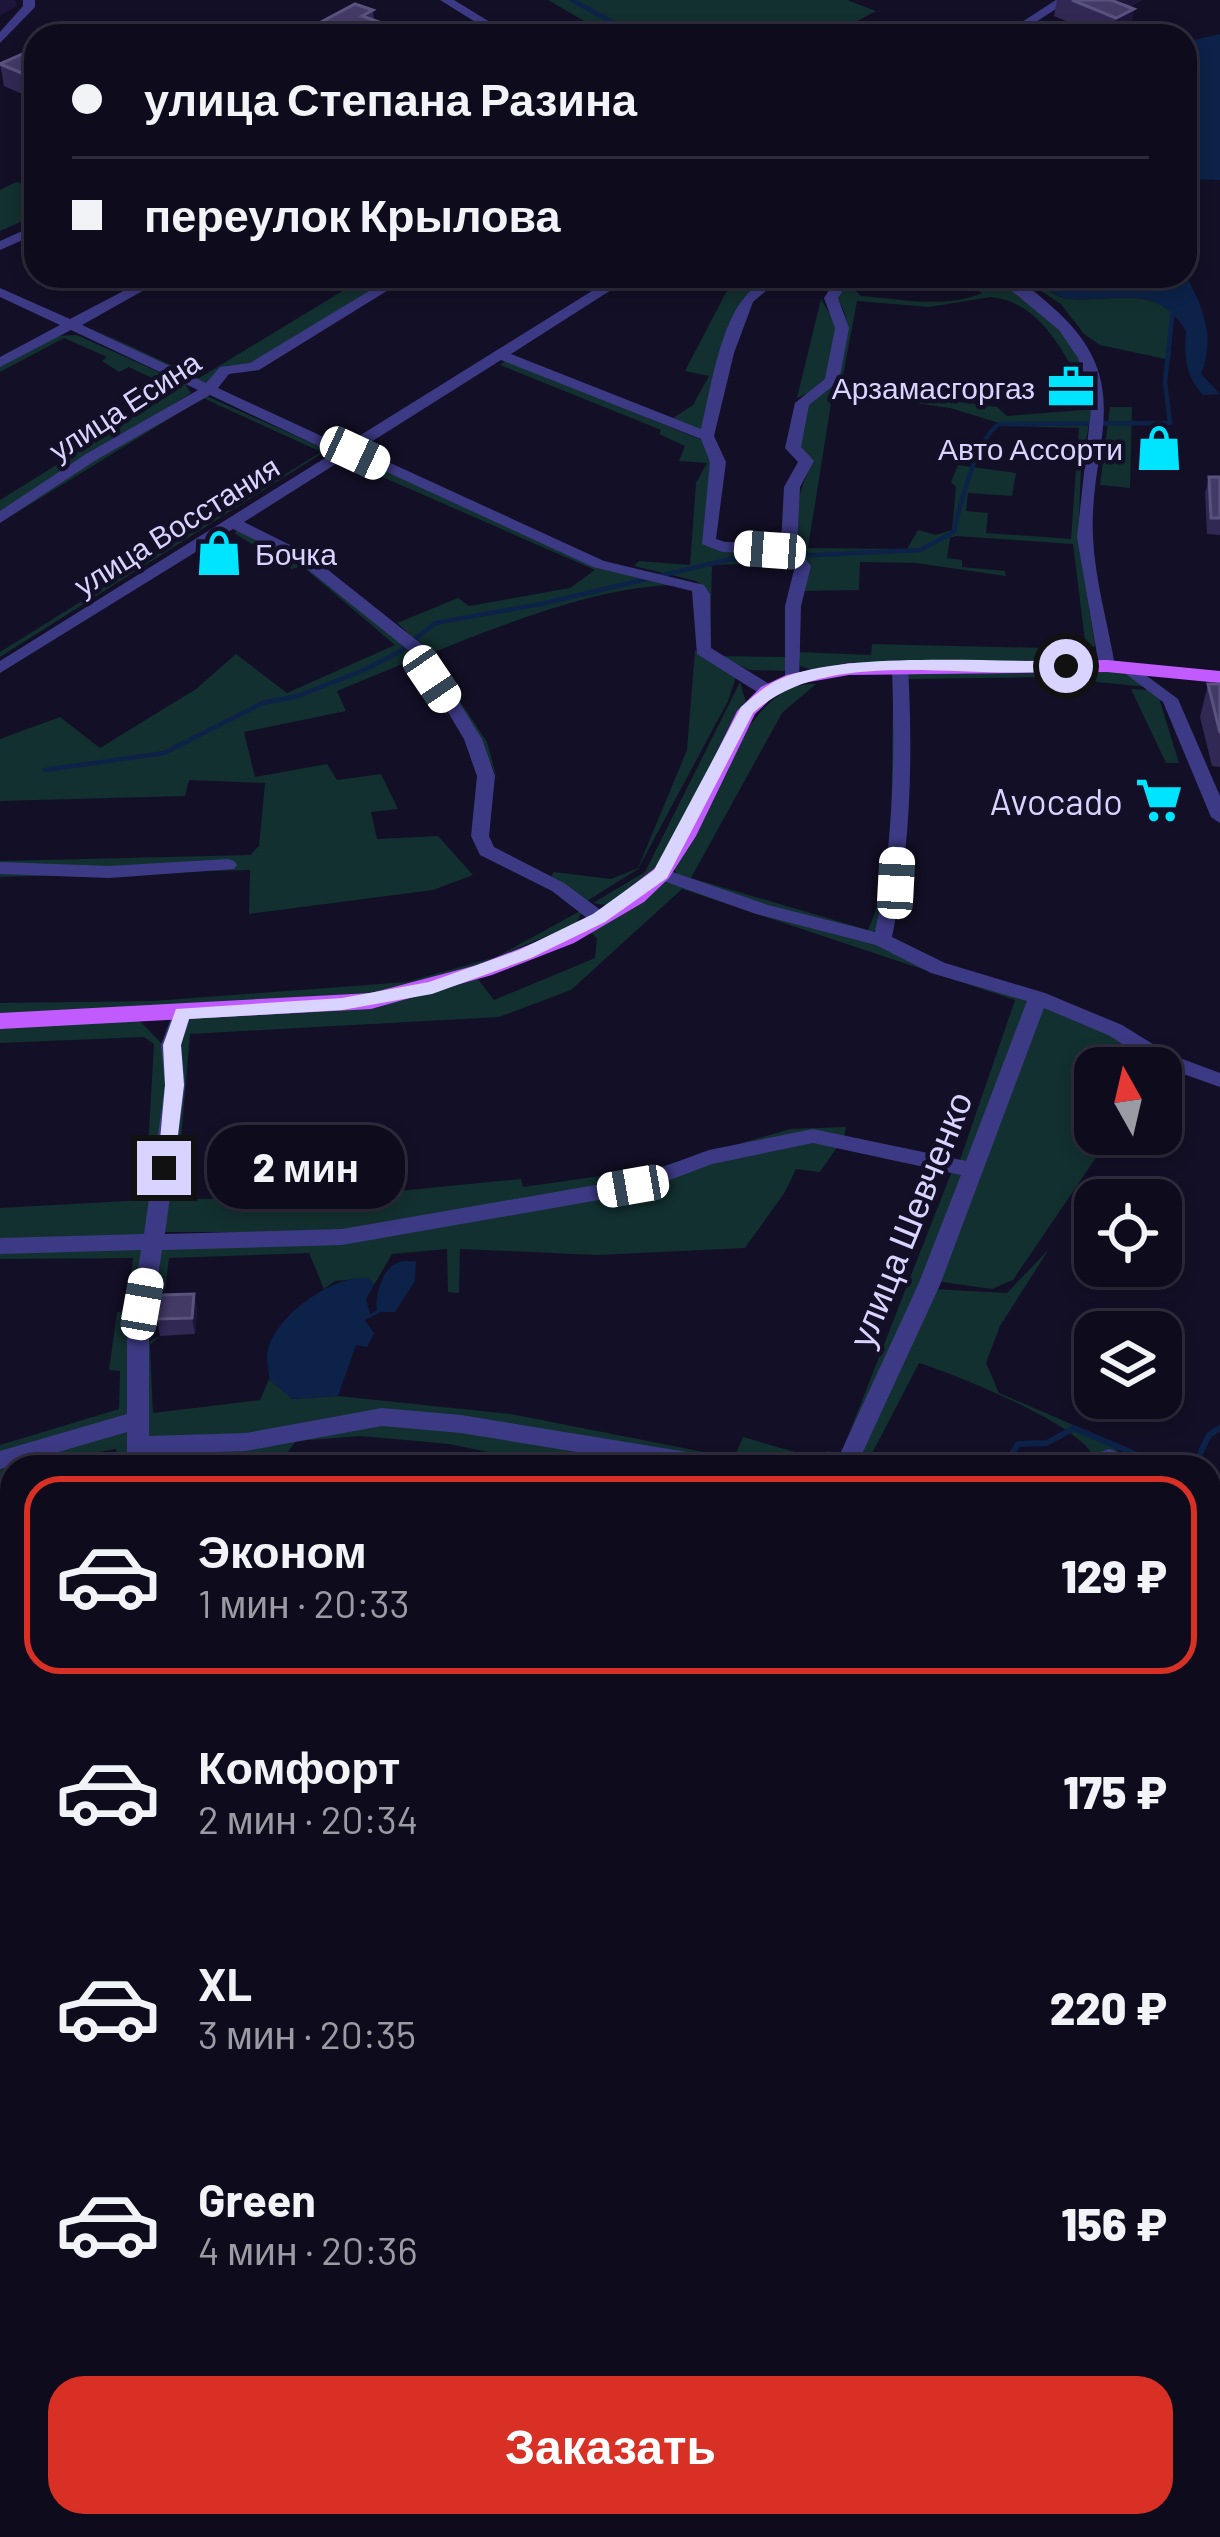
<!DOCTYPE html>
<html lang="ru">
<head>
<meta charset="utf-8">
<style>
  body { margin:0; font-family:Barlow,sans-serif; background:#171425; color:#f1f3f6; height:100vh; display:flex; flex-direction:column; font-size:45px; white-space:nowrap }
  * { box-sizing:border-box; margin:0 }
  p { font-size:39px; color:#9b9ba3 }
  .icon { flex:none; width:66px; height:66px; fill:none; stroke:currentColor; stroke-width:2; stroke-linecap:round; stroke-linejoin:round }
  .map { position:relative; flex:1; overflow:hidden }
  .details { position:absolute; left:0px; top:1455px; width:1221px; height:1083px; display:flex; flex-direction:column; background:#0e0b1c; border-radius:36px 36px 0 0; box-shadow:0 6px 18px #0003,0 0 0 3px #2e2b3b }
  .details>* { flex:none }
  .guide { position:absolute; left:24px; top:24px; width:1173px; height:264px; border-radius:36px; box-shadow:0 6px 18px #0003,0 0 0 3px #2e2b3b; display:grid; align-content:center; height:264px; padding:0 48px; background:#0e0b1c }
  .needle { width:78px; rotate:352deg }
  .fabs { position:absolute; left:1074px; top:1047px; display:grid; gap:24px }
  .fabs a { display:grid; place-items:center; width:108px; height:108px; border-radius:24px; background:#0e0b1c; box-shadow:0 6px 18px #0003,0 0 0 3px #2e2b3b; font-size:60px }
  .end { position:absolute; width:54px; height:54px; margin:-27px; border:15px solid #d9d4ff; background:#111; box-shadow:0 0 0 6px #111 }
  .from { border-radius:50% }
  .bubble { position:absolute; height:84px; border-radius:36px; background:#0e0b1c; box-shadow:0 6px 18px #0003,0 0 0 3px #2e2b3b; font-size:39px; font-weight:800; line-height:84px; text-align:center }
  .car { position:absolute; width:36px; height:72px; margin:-36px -18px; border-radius:15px; box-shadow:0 0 9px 3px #0007; background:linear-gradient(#fff 24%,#345 0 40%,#fff 0 76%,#345 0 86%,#fff 0) }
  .guide b { display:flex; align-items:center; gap:42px; height:114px; font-size:45px }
  .guide b+b { border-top:3px solid #2e2b3b }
  .guide i { width:30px; height:30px; background:#f1f3f6 }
  ul { padding:21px 0 0; list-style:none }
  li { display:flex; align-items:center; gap:36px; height:198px; margin:0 24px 18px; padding:0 24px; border:6px solid transparent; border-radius:36px }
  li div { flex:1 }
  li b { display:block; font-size:45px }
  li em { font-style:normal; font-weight:800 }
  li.on { border-color:#d93025 }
  li>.icon { width:108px; height:108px; stroke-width:1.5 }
  .button { display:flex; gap:24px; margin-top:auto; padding:24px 48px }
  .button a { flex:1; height:138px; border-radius:36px; background:#d93025; color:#fff; font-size:48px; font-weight:800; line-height:138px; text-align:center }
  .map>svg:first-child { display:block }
</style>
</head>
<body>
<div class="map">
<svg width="1220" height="2537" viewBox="0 0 1220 2537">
  <rect width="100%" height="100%" fill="#130f26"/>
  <g fill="#12302f" fill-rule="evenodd">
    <path d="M 548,0 L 847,0 L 876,11 L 841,30 L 851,36 L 610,36 Z"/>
    <path d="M 16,182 L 36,187 L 36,215 L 0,231 L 0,190 Z"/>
    <path d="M 335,276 L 400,276 L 252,364 L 218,370 L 205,385 L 85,325 L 199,378 L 354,284 Z"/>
    <path d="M 747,276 L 753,276 L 756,289 L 742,299 L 702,432 L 514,357 L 673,418 L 693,405 L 709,376 L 685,371 L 732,281 L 743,284 Z"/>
    <path d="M 851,276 L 858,276 L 854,289 L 861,296 C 901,299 945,309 982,293 L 956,276 L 994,276 L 1031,299 L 1067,338 L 1086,372 L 1093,402 L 1081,469 L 1078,539 L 1095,645 L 1084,659 L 815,671 L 800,666 L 798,652 L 871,655 L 872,644 L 1086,649 L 1073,544 L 956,536 L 950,538 L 947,558 L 962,560 L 962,567 L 1005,571 L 1006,576 L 916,563 L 860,562 L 859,590 L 800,591 C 794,543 789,511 810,468 L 798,446 L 805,403 L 836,382 C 843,354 856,324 837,298 ZM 991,297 C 1036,302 1058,342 1078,378 L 1080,388 L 1072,390 L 1083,410 L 1007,416 L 997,407 L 841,386 L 857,301 L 929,307 ZM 833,391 L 950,408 L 1009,426 L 1079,428 L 1071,539 L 986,533 L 988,513 L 966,511 L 968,493 L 1012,496 L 1016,473 L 958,465 L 951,482 L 956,487 L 952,530 L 936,535 L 918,530 L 907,549 L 808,548 Z"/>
    <path d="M 1018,276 C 1039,276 1051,298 1070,299 C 1106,302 1142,288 1174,312 L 1170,360 L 1100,345 L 1084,334 L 1061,304 Z"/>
    <path d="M 821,299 L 841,333 L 823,387 L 797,398 Z"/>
    <path d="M 77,335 L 185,384 L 191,393 L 0,514 L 0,500 L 177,390 L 129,367 L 119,372 L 102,361 L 107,357 L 64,338 L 0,372 L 0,366 L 56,336 Z"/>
    <path d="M 506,360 L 709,443 L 714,462 L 703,542 L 720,550 L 787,554 L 795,557 L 800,566 L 790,606 L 789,671 L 749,670 L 720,656 L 787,657 L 788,592 L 796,579 L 796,562 L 712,565 L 710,648 L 707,590 L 696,581 L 634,566 L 639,561 L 690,565 L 696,483 L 707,463 L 679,461 L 685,446 L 659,434 L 661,430 L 500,365 Z"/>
    <path d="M 204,395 L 327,450 L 0,657 L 0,652 L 321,452 L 203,398 L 0,523 L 95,458 Z"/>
    <path d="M 1110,407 L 1132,407 L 1130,488 L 1100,485 Z"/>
    <path d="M 354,456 L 547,545 L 686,585 C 604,583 505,624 429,654 L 487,742 L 497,779 C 480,732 459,717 437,677 C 425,654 418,641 397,623 L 458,598 L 469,606 L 570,588 L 595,570 L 346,461 Z"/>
    <path d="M 240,529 L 299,560 L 413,652 L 450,719 L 405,663 L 337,691 L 346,711 L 244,732 L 255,777 L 327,764 L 337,780 L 381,774 L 398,809 L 371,812 L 377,839 L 438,836 L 473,875 L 433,890 L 249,914 L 250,870 L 0,877 L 0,871 L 110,870 L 0,866 L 0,861 L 250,855 L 259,846 L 265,783 L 189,780 L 185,796 L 0,801 L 0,739 L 60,717 L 100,748 L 196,689 L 236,654 L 287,693 L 395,645 L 302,566 L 292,569 L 234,533 Z"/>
    <path d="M 695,650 L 736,677 L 728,701 L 638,869 L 587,901 L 551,876 L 554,872 L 611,879 L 638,868 L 687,750 Z"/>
    <path d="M 1124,671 L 1147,687 L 1049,677 L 907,679 L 906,674 Z"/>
    <path d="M 740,682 L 747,706 L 656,868 L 611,906 L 593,903 L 645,872 Z"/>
    <path d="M 894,683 C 905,703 895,893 882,922 C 879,929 876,930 869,934 L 762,906 L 678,876 L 674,869 C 708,821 744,679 816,684 L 782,713 L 691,878 L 868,930 C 900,862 889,759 894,683 Z"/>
    <path d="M 1131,689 L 1152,690 L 1159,698 L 1179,763 L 1166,763 Z"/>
    <path d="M 662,881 L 879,942 L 1033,1000 L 922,1284 L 841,1455 L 834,1466 L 749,1467 L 383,1414 L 245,1438 L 145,1436 L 143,1344 L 160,1336 L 150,1345 L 153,1413 L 260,1400 L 269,1379 L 292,1399 L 338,1396 L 511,1414 L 734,1458 L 743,1437 L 823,1460 L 827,1451 L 841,1454 L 952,1171 L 838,1146 L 820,1172 L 796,1169 L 785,1192 L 745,1248 L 597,1255 L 460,1249 L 459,1293 L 448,1292 L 447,1249 L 392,1254 L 374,1285 L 368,1278 L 335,1281 L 324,1289 L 309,1253 L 169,1258 L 165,1290 L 152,1291 L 162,1248 L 343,1241 L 631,1183 L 342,1232 L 165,1232 L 179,1044 L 190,1019 L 375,1005 L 477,978 L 494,1000 L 595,958 L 597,938 L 589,931 ZM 682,889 L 1015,1000 L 959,1163 L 844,1137 L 846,1127 L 790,1129 L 657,1168 L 523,1187 L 521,1179 L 327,1198 L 176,1199 L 190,1034 L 499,1017 L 571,990 Z"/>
    <path d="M 582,910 L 577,923 L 460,973 L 385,992 L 0,1016 L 0,1003 L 153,1001 L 406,982 L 496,957 Z"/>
    <path d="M 1042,1003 L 1113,1032 L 1157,1059 L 1148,1068 L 1095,1068 L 1095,1134 L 1112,1134 L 1013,1280 L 992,1289 L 935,1281 Z"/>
    <path d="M 139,1020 L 165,1047 L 167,1086 L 144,1238 L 0,1243 L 0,1208 L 145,1200 L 154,1044 L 144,1037 L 0,1043 L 0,1026 Z"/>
    <path d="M 1049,1249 L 1000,1326 L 986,1363 L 999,1393 L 1099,1436 L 1138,1467 L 1086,1467 L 1090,1451 C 1068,1420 957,1375 919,1363 L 865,1467 L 851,1467 L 932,1289 L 1007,1293 Z"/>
    <path d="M 0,1250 L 141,1250 L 130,1411 L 124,1417 L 0,1453 L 0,1445 L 119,1409 L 120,1371 L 109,1370 L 117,1312 L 127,1311 L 133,1258 L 0,1259 Z"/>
    <path d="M 383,1419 L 697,1467 L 561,1467 L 449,1444 L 361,1436 L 296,1441 L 285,1456 L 207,1467 L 145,1467 L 146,1453 Z"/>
    <path d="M 131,1430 L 131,1467 L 118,1467 L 116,1449 L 12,1467 L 12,1474 L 0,1477 L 0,1465 Z"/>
    <path d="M 342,2526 L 407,2526 L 426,2532 L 429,2526 L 482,2526 L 478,2537 L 366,2537 Z"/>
  </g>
  <g fill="#0c2248">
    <path d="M 1220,34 L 1220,180 L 1185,179 L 1185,42 Z"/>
    <path d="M 1185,274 C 1203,307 1216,337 1201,374 L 1220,394 L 1203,395 C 1185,375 1184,357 1186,331 C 1156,282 1118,302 1071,299 C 1057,298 1040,284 1028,276 Z"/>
    <path d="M 416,1261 L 415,1281 L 395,1312 L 381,1312 L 365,1320 L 374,1333 L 367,1347 L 356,1345 L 338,1396 L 292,1399 L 269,1379 C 269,1371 266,1357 268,1349 C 278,1314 333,1275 368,1278 L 374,1285 L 366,1299 L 370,1314 L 377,1310 C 374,1299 382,1270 395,1264 C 401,1260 409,1262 416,1261 Z"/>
  </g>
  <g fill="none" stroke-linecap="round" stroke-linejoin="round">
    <g stroke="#0c2248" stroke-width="4.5">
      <path d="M 572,0 L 637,36"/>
      <path d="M 45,770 L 164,753 L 263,703 L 298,696 L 364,670 L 399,652 L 435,623 L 541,604 L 731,559 L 920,550 L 954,532 C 960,504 976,440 999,424 L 1170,423 L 1165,382 L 1173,308"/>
    </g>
    <path stroke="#0c2248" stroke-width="6" d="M 1004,1467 L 1018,1444 L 1047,1443 L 1074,1428 L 1142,1457 L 1196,1462 L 1209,1435 L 1220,1428"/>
    <path stroke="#0c2248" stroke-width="8" d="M 0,2347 L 12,2337"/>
    <g fill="#3d3a85" fill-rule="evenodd">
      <path d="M 23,0 L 35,0 L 35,7 L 0,43 L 0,32 L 23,6 Z"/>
      <path d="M 440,0 L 454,0 L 513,36 L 498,36 Z"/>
      <path d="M 1056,0 L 1070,0 L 1014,36 L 1000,36 Z"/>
      <path d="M 36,225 L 36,234 L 0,250 L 0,241 Z"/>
      <path d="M 152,276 L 169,276 L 82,325 L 206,383 L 220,367 L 250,363 L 394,276 L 411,276 L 259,370 L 229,374 L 218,388 L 343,446 L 616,276 L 633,276 L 511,354 L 701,429 C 711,389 721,313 754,288 L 749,276 L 763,276 L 768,289 L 753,302 L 734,353 L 714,436 L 726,462 L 716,539 L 725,542 L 781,544 L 784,487 L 798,462 L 785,448 L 795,403 L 825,379 L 835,328 L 824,298 L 838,276 L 852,276 L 838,298 L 849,328 L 839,381 L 809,405 L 801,447 L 814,461 L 800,487 L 797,548 L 811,566 L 801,606 L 799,683 L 793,684 L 785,679 L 785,606 L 795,566 L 784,554 L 722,552 L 702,544 L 710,462 L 701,439 L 501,360 L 360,449 L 604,561 L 704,585 L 710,594 L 711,648 L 774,687 L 774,695 L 762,695 L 697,654 L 692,591 L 593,567 L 350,455 L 244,522 L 308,554 L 425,647 L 482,739 L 495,776 L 489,836 L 494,847 L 564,883 L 606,914 L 608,918 L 606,922 L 592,922 L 552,891 L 480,855 L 471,836 L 477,776 L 464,739 L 413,654 L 296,560 L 233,529 L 0,673 L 0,661 L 333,453 L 210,395 L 96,460 L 0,523 L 0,511 L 86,454 L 198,390 L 71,330 L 0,367 L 0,357 L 60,325 L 0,297 L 0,288 L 70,319 Z"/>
      <path d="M 994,276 C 1017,276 1033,290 1050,305 C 1141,383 1088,443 1093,538 C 1095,580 1108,624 1115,666 L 1113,670 L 1101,670 L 1099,666 L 1077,537 L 1092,400 L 1078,358 L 1059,330 Z"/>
      <path d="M 900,662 L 908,667 C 913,758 911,848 892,937 L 945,963 L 1045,993 L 1122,1025 L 1169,1054 L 1220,1073 L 1220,1087 L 1155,1064 L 1108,1035 L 1044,1008 L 940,1285 L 856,1467 L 834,1467 L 918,1285 L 961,1175 L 813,1143 L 712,1164 L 633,1194 L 342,1245 L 162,1250 L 149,1337 L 149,1436 L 246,1433 L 382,1408 L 461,1415 L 724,1458 L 732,1461 L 735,1467 L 668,1467 L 461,1433 L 382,1426 L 246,1451 L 149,1454 L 149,1467 L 127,1467 L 127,1432 L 0,1469 L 0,1451 L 127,1414 L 127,1337 L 141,1250 L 0,1254 L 0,1238 L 144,1234 L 165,1085 L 161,1045 L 175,1008 L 182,1006 L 192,1013 L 181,1045 L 185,1085 L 165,1234 L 342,1229 L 630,1179 L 709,1150 L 813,1129 L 966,1161 L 1027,1001 L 931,973 L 876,945 L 756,914 L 655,878 L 652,874 L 661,868 L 768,905 L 875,932 C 894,844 895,756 892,667 Z"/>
      <path d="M 1128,662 L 1178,699 L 1220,796 L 1220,823 L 1211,817 L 1163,702 L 1122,671 L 1122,663 Z"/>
      <path d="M 228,859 L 234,861 L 237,865 L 234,869 L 109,878 L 0,874 L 0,862 L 109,866 Z"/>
      <path d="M 1109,1449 L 1117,1452 L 1119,1467 L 1097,1467 L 1101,1452 Z"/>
      <path d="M 1220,2167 L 1220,2195 L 1209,2196 L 1209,2168 Z"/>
      <path d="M 67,2526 L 99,2526 L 94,2537 L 63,2537 Z"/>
      <path d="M 479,2526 L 509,2526 L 505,2537 L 475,2537 Z"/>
      <path d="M 935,2526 L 965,2526 L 964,2537 L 934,2537 Z"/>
    </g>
    <path fill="#c25bff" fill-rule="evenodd" d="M 1107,660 L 1220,671 L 1220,683 L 1107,672 L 849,675 L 798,684 L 775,695 L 755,714 L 696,836 L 669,878 L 644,902 L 574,943 L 492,975 L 371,1009 L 0,1029 L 0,1013 L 371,993 L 477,965 L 559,933 L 597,913 L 655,868 L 676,836 L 737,711 L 761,687 L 786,675 L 849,663 Z"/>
  </g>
  <g fill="#312854">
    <path d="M 1057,0 L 1142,0 L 1128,7 L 1131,32 L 1121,36 L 1102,36 L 1054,16 Z"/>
    <path d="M 373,10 L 374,21 L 418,36 L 324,36 L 323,21 Z"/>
    <path d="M 36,48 L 36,100 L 4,86 L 0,64 Z"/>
    <path d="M 1209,477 L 1220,477 L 1220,535 L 1207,534 L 1205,493 Z"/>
    <path d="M 1208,684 L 1220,684 L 1220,767 L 1212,766 L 1200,717 Z"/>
    <path d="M 194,1294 L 197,1310 L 195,1334 L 160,1336 L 157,1319 Z"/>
  </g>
  <g fill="#1d163a">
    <path d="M 0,0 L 15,0 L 17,6 L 0,15 Z"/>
    <path d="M 1103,0 L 1142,0 L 1109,15 Z"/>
    <path d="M 1134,9 L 1131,32 L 1121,36 L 1113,36 L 1116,18 Z"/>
    <path d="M 194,1294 L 197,1310 L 195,1334 L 192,1318 Z"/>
  </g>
  <g fill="#433a66" stroke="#5a527e" stroke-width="3">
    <path d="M 1072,0 L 1111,0 L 1134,9 L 1116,18 Z"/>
    <path d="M 355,4 L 373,10 L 362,16 L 418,36 L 366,36 L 323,21 Z"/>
    <path d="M 75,30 L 88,36 L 62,36 Z"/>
    <path d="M 36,48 L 36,79 L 0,64 Z"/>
    <path d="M 1209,477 L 1220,477 L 1220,518 L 1211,518 Z"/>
    <path d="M 1208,684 L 1220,684 L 1220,733 Z"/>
    <path d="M 194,1294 L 192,1318 L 157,1319 L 159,1295 Z"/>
  </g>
  <path fill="#d9d4ff" d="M 1066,661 L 1072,662 L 1072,669 C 975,684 830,642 753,713 L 667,878 L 605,922 L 531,958 L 432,994 L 342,1010 L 189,1019 L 181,1045 L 184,1085 L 174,1168 L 171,1173 L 157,1173 L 165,1085 L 163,1045 L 176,1009 L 342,998 L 429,982 L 519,950 L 593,914 L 654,870 L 741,707 C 756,694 768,683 787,676 C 855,652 990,662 1066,661 Z"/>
  <defs>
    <symbol id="office-bare" viewBox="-9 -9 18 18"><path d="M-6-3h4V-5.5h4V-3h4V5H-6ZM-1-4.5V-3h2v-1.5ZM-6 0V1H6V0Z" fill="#00e5ff" stroke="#130f26" stroke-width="2.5" paint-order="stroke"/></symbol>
    <symbol id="shop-bare" viewBox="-9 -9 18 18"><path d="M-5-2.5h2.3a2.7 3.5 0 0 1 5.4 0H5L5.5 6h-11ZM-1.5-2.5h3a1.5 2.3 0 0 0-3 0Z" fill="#00e5ff" stroke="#130f26" stroke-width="2.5" paint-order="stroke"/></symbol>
    <symbol id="supermarket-bare" viewBox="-9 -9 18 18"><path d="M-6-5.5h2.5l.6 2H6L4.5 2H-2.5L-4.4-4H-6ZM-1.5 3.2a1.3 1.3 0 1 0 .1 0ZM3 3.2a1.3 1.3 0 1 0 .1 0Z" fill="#00e5ff" stroke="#130f26" stroke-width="2.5" paint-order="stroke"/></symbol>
  </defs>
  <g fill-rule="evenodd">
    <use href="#office-bare" x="1038" y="354" width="66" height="66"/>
    <use href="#shop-bare" x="1126" y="415" width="66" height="66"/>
    <use href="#shop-bare" x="186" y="520" width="66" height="66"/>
    <use href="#supermarket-bare" x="1126" y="767" width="66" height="66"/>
  </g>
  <g text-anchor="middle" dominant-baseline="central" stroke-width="9" stroke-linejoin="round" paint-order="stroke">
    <g font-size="30" fill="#d9d4ff" stroke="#130f26" text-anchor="end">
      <text x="1035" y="387">Арзамасгоргаз</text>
      <text x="1123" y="448">Авто Ассорти</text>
      <text x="255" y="553" text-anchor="start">Бочка</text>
    </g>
    <g font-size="30" fill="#d9d4ff" stroke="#130f26">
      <text transform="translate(124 405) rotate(-33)">улица Есина</text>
      <text transform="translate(176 525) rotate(-32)">улица Восстания</text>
    </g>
    <g font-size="36" fill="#d9d4ff" stroke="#130f26" text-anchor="end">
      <text x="1123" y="800">Avocado</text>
    </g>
    <g font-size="36" fill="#d9d4ff" stroke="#130f26">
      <text transform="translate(909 1219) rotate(-68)">улица Шевченко</text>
    </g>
  </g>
</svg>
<div class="fabs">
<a><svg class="needle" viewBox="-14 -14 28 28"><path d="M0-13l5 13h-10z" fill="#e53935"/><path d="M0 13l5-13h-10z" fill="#9b9ba3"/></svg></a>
<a><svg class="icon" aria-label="locate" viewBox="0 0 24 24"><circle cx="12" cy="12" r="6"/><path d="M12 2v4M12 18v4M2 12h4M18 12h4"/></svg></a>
<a><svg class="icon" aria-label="layers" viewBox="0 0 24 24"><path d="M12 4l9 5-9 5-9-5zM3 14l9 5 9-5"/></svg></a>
</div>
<i class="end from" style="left:1066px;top:666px"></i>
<i class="end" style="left:164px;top:1168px"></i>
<div class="bubble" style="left:207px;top:1125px;width:198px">2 мин</div>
<i class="car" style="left:355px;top:453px;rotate:115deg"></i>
<i class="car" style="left:770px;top:550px;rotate:274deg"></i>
<i class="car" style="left:432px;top:679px;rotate:146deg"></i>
<i class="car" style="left:896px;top:883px;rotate:3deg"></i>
<i class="car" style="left:633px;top:1186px;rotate:260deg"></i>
<i class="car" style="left:142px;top:1304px;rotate:10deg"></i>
<div class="guide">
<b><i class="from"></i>улица Степана Разина</b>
<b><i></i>переулок Крылова</b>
</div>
<section class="details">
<ul>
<li class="on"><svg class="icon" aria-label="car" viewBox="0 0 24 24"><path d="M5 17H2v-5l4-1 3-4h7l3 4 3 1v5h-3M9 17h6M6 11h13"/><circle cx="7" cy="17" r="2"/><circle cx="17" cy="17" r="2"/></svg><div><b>Эконом</b><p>1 мин · 20:33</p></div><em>129 ₽</em></li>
<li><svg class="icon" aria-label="car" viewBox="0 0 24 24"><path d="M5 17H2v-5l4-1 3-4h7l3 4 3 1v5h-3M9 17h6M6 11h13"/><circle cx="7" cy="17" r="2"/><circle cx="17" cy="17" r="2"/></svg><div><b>Комфорт</b><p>2 мин · 20:34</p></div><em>175 ₽</em></li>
<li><svg class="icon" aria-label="car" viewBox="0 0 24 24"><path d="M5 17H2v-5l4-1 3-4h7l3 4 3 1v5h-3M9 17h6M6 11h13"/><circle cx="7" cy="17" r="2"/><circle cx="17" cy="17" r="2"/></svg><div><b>XL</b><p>3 мин · 20:35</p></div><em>220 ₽</em></li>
<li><svg class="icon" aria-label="car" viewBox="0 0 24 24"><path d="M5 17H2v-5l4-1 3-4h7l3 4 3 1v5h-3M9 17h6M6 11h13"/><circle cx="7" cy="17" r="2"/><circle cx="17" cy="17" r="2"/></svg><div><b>Green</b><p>4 мин · 20:36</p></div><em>156 ₽</em></li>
</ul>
<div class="button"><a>Заказать</a></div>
</section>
</div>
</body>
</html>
